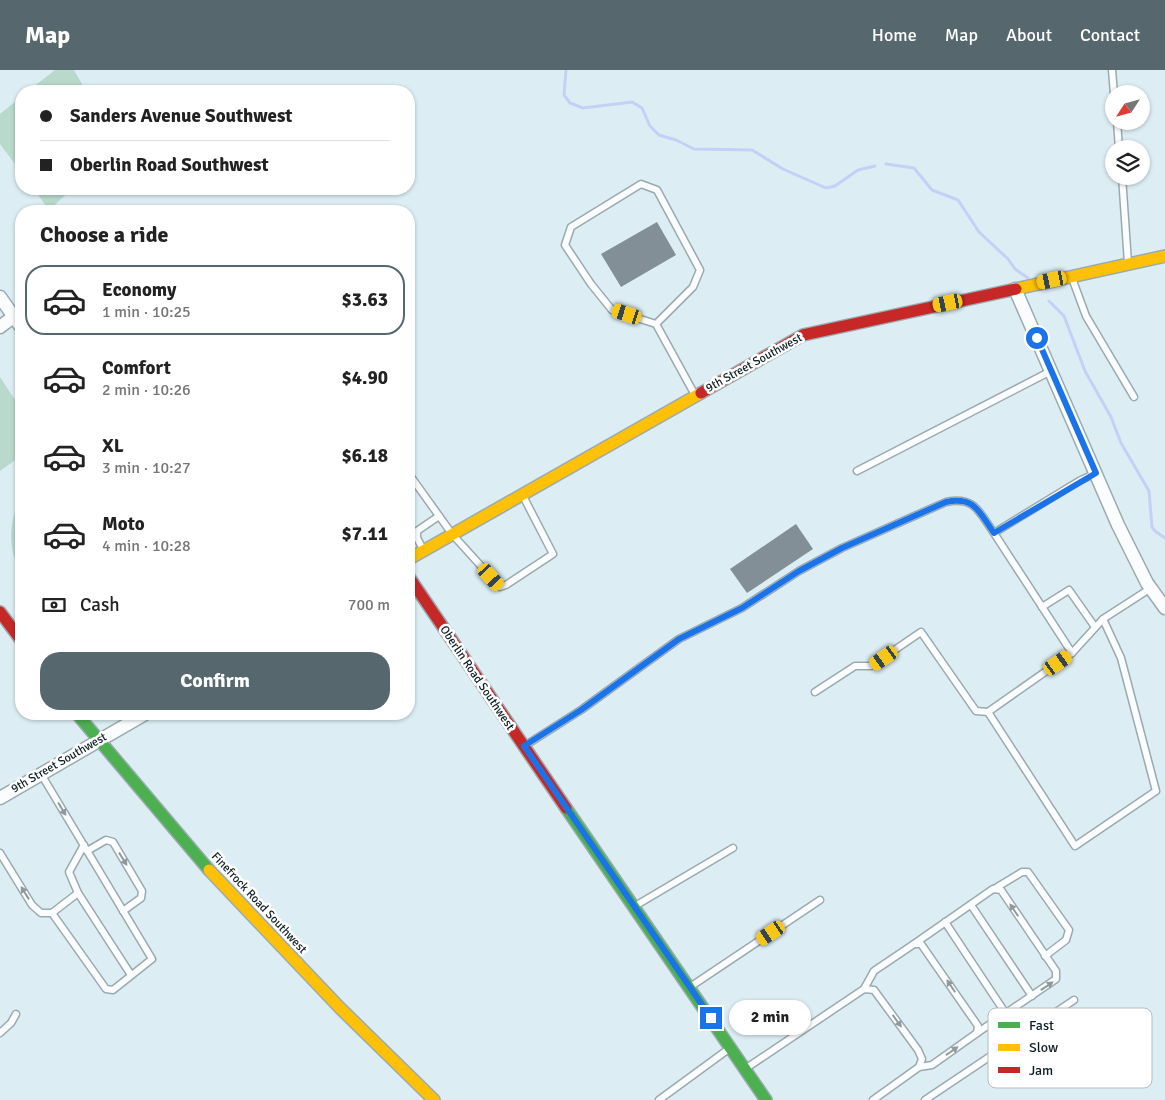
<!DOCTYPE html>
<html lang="en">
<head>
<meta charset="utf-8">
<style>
  body { margin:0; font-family:Signika,sans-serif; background:#f2f2f2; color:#222; height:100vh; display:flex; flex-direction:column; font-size:19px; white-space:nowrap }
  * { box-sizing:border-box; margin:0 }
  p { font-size:16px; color:#767676 }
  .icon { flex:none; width:28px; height:28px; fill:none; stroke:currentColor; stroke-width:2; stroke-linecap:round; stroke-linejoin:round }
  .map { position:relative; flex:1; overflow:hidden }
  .sheet { position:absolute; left:15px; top:135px; width:400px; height:515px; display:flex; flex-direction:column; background:#fff; border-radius:20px; box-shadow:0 1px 4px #0004 }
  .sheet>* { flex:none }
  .hud { position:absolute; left:15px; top:15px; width:400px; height:110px; border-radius:20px; box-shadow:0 1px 4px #0004; display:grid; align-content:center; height:110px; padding:0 25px; background:#fff }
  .needle { width:32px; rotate:234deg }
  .buttons { position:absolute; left:1105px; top:15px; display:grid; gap:10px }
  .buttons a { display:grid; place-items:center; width:45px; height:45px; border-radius:50%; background:#fff; box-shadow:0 1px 4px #0004; font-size:25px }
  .end { position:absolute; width:22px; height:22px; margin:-11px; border:6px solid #1a73e8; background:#fff; box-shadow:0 0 0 2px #fff }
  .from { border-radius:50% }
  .bubble { position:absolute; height:35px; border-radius:18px; background:#fff; box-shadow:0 1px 4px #0004; font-size:16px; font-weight:700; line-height:35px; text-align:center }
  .car { position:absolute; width:15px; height:30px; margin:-15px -8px; border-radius:6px; box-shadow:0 0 4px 1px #0007; background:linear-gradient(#f5c518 24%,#345 0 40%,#f5c518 0 76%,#345 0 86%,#f5c518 0) }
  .hud b { display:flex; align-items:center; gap:18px; height:48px; font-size:19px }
  .hud b+b { border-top:1px solid #e0e0e0 }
  .hud i { width:12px; height:12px; background:#222 }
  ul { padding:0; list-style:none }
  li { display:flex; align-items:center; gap:15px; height:70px; margin:0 10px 8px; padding:0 15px; border:2px solid transparent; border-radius:20px }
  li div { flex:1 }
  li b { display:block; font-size:19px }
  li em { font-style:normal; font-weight:700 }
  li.current { border-color:#56676d }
  li>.icon { width:45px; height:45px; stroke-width:1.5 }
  h2 { padding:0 25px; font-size:22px; line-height:60px }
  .pay { display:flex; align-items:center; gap:12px; height:55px; padding:0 25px; font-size:19px }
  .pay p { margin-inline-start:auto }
  .primary-button { display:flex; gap:10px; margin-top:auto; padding:10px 25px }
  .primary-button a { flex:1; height:58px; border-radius:20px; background:#56676d; color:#fff; font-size:20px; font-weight:700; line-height:58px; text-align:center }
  header { display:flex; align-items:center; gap:30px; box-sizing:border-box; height:70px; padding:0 25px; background:#56676d; color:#fff }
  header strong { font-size:24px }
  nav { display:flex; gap:28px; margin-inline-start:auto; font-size:18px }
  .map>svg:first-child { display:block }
</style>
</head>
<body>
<header>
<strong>Map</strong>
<nav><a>Home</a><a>Map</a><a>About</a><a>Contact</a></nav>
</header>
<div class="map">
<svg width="1165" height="1030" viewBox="0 0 1165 1030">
  <rect width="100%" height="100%" fill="#dceef4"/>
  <g fill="#b9d9cc">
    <path d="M 55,0 L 74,0 L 86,21 L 28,21 Z"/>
    <path d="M 21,27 L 21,102 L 0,74 L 0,44 Z"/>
    <path d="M 34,119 L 72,119 L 49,140 Z"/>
    <path d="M 0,307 L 21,339 L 21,386 L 0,401 Z"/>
    <path d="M 21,424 L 21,505 C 7,475 9,454 21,424 Z"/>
  </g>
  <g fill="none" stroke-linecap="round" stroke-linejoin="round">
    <g stroke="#c4d0f5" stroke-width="3">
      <path d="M 566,0 L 564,25 L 570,33 L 583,38 L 632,32 L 642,38 L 650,56 L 659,65 L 676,70 L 694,79 L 752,80 L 783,99 L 826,118 L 835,116 L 858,100 L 875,96"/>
      <path d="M 886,94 L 914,98 L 932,120 L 958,130 L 979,162 L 1008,189 L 1015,199 L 1028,208"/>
      <path d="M 1049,231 L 1064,246 L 1085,301 L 1111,347 L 1121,373 L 1149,421 L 1152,457 L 1155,461 L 1165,468"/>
    </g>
  </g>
  <g fill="#828f96">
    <path d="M 657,152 L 676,185 L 621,217 L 601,184 Z"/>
    <path d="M 796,454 L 813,479 L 747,523 L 730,499 Z"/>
  </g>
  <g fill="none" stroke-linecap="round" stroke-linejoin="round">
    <defs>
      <g id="lane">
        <path d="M 1112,0 L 1114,24"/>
        <path d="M 1117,51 L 1119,79"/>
        <path d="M 1122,106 L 1128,193"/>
        <path d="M 1072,208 L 1086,246 L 1134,327"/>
        <path d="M 656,254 L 693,217 L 700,200 L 657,120 L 641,114 L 571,157 L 565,175 L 591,214 L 612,240 L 656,254 L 695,325"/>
        <path d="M 857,401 L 1051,301"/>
        <path d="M 1096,403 L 1079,411 L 994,463 L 1072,583 L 1103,549 L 1151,518"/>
        <path d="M 409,404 L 452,464 L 500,517 L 506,515 L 553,484 L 523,426"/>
        <path d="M 423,479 L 417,468 L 417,461 L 439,446"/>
        <path d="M 1042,537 L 1069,520 L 1095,557"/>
        <path d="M 815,622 L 855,596 L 871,596 L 921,562 L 976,641 L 988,642 L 1075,776 L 1156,721 L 1121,588 L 1103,549"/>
        <path d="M 988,642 L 1072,583"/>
        <path d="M 526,675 L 581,640 L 679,569 L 742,538 L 799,501 L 842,478 L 946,432 C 975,426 979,442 994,463"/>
        <path d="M 41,704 L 152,889 L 113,920 L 106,919 L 52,843"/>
        <path d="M 84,775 L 69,802 L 78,823 L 131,905"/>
        <path d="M 87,781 L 106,770 L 113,772 L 142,821 L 141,828 L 123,841"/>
        <path d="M 0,783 L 32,835 L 41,843 L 52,843 L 78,823"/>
        <path d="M 994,819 L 1022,802 L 1028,802 L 1069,860 L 1066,870 L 1045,886"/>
        <path d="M 971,835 L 1032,926"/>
        <path d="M 635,836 L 733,778"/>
        <path d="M 945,852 L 1006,944"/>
        <path d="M 914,874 L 993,819 L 1001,820 L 1056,901 L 1056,909 L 977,963"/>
        <path d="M 690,917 L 820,830"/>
        <path d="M 864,919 L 874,901 L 914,874 L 921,874 L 978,956 L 977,963 L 932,995 L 919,997 L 873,1030"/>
        <path d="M 0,963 L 11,953 L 16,944"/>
        <path d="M 745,999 L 864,919 L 874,920 L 918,980 L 922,989 L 919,997"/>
        <path d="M 659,1030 L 730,978"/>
        <path d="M 925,1030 L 1074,930"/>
      </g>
      <g id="street">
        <path d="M 1015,219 L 1118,455 L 1147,513 L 1165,538"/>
        <path d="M 0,227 L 21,257"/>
        <path d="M 0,257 L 21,241"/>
        <path d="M 0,728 L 145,644"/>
      </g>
      <g id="fast">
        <path d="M 77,644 L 209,800"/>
        <path d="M 566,738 L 766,1030"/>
      </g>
      <g id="slow">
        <path d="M 1016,219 L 1165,186"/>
        <path d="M 409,489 L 701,323"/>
        <path d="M 209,800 L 340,938 L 434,1030"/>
      </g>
      <g id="jam">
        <path d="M 701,323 L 803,265 L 1016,219"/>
        <path d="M 409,507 L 566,738"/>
        <path d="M 0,542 L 21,570"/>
      </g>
    </defs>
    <use href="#lane" stroke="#9aaaaf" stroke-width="9"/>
    <use href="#street" stroke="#9aaaaf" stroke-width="15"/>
    <use href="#fast" stroke="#9aaaaf" stroke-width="14"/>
    <use href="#slow" stroke="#9aaaaf" stroke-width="14"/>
    <use href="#jam" stroke="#9aaaaf" stroke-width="14"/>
    <use href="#lane" stroke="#fafcfd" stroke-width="6"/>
    <use href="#street" stroke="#fafcfd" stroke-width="12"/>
    <use href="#fast" stroke="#4caf50" stroke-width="11"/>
    <use href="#slow" stroke="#ffc107" stroke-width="11"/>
    <use href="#jam" stroke="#c62828" stroke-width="11"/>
  </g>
  <defs><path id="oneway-solid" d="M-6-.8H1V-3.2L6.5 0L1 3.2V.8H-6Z" transform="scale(1.25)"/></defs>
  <g fill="#90999b">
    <use href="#oneway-solid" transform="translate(62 739) rotate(59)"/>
    <use href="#oneway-solid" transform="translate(123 789) rotate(58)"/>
    <use href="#oneway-solid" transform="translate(25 823) rotate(-122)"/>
    <use href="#oneway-solid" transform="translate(1014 840) rotate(-124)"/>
    <use href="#oneway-solid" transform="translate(951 916) rotate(-124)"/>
    <use href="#oneway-solid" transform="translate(1047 916) rotate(-34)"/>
    <use href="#oneway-solid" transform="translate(897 951) rotate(54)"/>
    <use href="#oneway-solid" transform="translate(952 981) rotate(-35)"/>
  </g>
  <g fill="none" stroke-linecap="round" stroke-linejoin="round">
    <path stroke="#1a73e8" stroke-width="6" d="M 711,948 L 524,676 L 581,640 L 679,569 L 742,538 L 799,501 L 842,478 L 946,432 C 975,426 979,442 994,463 L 1096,403 L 1037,268"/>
  </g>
  <g text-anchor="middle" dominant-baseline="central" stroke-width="5" stroke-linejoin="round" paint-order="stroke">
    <g font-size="12" fill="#0e1f24" stroke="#fff">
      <text transform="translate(754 293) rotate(-29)">9th Street Southwest</text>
      <text transform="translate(477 608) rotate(56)">Oberlin Road Southwest</text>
      <text transform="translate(59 693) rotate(-30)">9th Street Southwest</text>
      <text transform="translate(259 833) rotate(47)">Finefrock Road Southwest</text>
    </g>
  </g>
  <rect x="988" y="938" width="164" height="80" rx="8" fill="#fff" stroke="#b7bcbd" stroke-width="1"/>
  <rect x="998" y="952" width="22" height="6" fill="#4caf50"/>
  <rect x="998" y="974" width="22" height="7" fill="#ffc107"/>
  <rect x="998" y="997" width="22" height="6" fill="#c62828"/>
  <g font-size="14" fill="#0e1f24">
    <text x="1029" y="960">Fast</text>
    <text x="1029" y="982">Slow</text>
    <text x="1029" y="1005">Jam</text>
  </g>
</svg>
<div class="buttons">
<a><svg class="needle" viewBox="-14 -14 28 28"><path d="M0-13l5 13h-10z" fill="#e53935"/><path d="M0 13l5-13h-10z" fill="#767676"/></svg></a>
<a><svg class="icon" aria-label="layers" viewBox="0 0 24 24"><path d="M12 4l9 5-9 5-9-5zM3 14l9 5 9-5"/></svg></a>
</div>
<i class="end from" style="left:1037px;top:268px"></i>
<i class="end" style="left:711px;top:948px"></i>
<div class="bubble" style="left:729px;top:930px;width:82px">2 min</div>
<i class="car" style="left:1052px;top:210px;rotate:258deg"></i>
<i class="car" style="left:948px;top:233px;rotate:258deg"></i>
<i class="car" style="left:627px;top:244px;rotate:288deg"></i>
<i class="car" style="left:491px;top:507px;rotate:138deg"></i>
<i class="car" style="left:884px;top:588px;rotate:235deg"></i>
<i class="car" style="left:1058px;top:593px;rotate:55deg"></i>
<i class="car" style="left:771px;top:863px;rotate:236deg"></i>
<div class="hud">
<b><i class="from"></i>Sanders Avenue Southwest</b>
<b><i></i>Oberlin Road Southwest</b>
</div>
<section class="sheet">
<h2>Choose a ride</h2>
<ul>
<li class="current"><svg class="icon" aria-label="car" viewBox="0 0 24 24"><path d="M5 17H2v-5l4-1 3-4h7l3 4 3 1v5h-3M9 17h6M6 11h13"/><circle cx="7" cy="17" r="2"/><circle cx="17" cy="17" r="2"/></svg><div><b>Economy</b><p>1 min · 10:25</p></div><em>$3.63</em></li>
<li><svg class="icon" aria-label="car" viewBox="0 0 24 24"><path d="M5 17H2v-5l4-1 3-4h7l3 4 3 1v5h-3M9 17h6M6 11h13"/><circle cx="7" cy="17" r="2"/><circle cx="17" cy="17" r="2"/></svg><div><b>Comfort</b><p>2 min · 10:26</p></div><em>$4.90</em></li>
<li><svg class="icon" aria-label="car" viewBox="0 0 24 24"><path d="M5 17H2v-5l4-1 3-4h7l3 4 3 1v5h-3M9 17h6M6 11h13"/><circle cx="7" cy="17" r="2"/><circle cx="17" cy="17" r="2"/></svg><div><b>XL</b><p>3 min · 10:27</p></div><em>$6.18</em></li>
<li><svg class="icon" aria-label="car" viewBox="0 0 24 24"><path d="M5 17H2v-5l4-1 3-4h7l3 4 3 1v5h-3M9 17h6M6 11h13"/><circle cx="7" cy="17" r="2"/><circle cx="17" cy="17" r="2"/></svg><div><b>Moto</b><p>4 min · 10:28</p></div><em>$7.11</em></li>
</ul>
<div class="pay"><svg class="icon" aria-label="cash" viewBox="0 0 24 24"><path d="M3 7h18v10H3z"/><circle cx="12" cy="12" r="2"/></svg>Cash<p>700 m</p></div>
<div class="primary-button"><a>Confirm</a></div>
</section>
</div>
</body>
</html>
